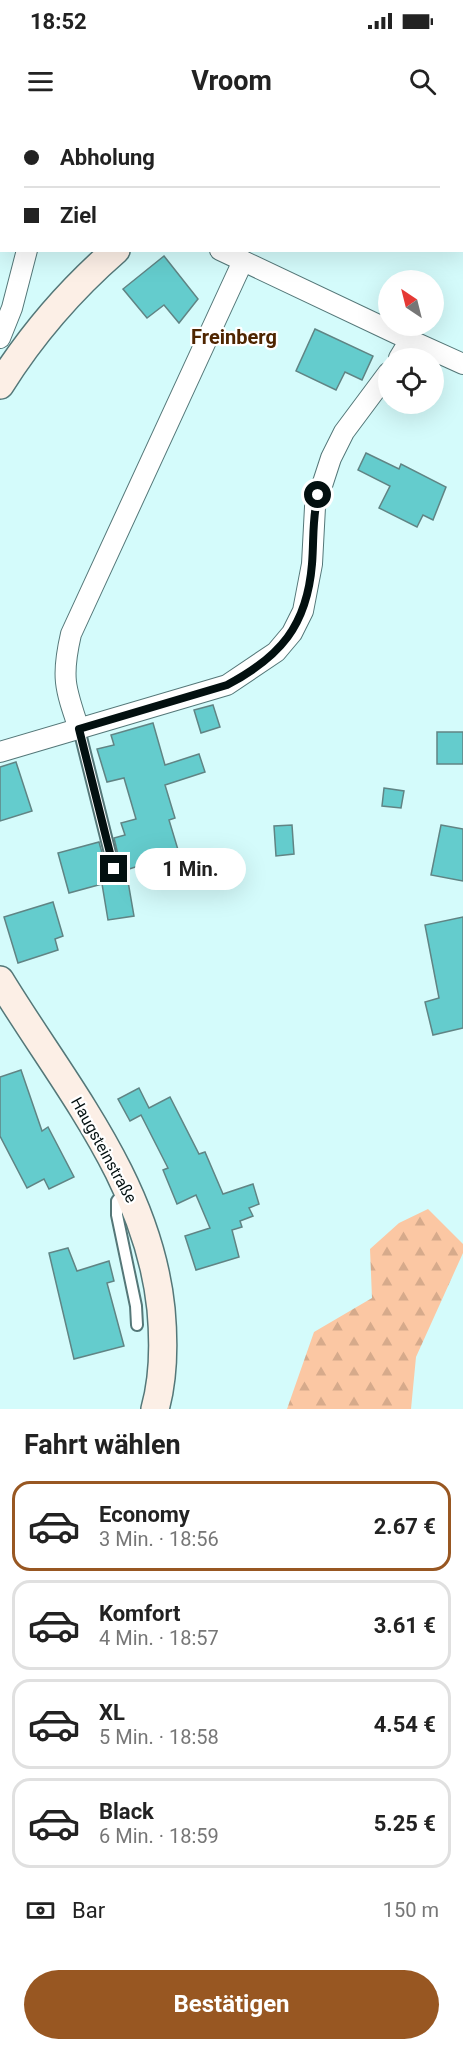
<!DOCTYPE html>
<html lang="de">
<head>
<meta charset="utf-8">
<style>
  body { margin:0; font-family:Roboto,sans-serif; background:#f2f2f2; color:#222; height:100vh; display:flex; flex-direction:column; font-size:22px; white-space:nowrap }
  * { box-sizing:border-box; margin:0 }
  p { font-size:20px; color:#767676 }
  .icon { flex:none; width:33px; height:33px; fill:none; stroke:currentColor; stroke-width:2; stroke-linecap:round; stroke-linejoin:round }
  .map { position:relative; height:1289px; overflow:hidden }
  .sheet { display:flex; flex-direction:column; background:#fff; flex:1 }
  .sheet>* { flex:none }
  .banner { position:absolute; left:0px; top:0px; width:464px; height:132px; box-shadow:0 6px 24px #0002; display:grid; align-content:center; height:132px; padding:0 24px; background:#fff }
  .needle { width:39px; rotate:325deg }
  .buttons { position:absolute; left:378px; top:150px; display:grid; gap:12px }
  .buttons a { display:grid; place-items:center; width:66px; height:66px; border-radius:50%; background:#fff; box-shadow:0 6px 24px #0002; font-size:30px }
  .end { position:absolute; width:27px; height:27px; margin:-14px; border:8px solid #031010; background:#fff; box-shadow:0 0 0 3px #fff }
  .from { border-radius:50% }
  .bubble { position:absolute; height:42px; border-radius:21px; background:#fff; box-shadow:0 6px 24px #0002; font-size:20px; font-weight:700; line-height:42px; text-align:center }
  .banner b { display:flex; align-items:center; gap:21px; height:57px; font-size:22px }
  .banner b+b { border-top:2px solid #e0e0e0 }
  .banner i { width:15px; height:15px; background:#222 }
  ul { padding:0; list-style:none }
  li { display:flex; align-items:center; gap:18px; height:90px; margin:0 12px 9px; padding:0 12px; border:3px solid #e0e0e0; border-radius:18px }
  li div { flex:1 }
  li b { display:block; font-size:22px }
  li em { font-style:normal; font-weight:700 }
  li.current { border-color:#985722 }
  li>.icon { width:54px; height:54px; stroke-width:1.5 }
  h2 { padding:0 24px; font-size:27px; line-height:72px }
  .pay { display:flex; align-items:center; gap:15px; height:66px; padding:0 24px; font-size:22px }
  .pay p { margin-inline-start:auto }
  .primary-button { display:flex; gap:12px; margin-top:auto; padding:12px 24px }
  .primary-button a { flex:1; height:69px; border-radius:36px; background:#985722; color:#fff; font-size:24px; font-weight:700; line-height:69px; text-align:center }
  .status { display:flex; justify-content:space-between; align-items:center; height:42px; padding:0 30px; background:#fff; direction:ltr }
  .status svg { height:16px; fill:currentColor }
  header { display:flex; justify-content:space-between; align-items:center; height:78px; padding:0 24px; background:#fff; font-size:27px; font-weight:700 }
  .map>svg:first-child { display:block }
</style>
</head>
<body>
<div class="status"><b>18:52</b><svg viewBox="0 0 49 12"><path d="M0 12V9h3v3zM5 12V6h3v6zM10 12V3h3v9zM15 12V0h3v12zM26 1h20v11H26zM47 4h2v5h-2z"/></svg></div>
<header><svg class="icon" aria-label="menu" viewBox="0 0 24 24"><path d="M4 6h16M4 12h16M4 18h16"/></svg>Vroom<svg class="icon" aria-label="search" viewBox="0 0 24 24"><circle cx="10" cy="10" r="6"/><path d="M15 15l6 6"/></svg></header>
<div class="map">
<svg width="463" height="1289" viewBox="0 0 463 1289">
  <defs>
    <pattern id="forest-firs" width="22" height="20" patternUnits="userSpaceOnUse" patternTransform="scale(1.5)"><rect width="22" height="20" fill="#fbc7a3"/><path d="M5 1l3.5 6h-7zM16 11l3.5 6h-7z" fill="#d6aa8b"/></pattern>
  </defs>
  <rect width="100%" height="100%" fill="#d4fbfb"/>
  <path fill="url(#forest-firs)" d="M 428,1089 L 463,1124 L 463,1133 L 416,1237 L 411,1289 L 287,1289 L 314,1212 L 372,1178 L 370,1129 L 399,1103 Z"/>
  <g fill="#64cccd" stroke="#608484" stroke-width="1.5">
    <path d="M 164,136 L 198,179 L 179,203 L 164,185 L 147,198 L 123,169 Z"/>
    <path d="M 315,209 L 373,236 L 362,260 L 345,252 L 336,270 L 296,251 Z"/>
    <path d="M 366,333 L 399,349 L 401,344 L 446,367 L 433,400 L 423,395 L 417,407 L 379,388 L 390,366 L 358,350 Z"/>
    <path d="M 213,585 L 220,607 L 201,613 L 194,590 Z"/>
    <path d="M 153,603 L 165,645 L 199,634 L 205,652 L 165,665 L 175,698 L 169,700 L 179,733 L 126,750 L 134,796 L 108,800 L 102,764 L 69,773 L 58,733 L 99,722 L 108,754 L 113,756 L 120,754 L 121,747 L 114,718 L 125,715 L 121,703 L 136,699 L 124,658 L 107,662 L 97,629 L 114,625 L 111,615 Z"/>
    <rect x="437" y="612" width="26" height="32"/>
    <path d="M 16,642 L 32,691 L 0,701 L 0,647 Z"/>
    <path d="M 384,668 L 404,671 L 401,688 L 382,686 Z"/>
    <path d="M 292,705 L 294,734 L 276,736 L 274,706 Z"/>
    <path d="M 441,705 L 463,709 L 463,761 L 431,755 Z"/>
    <path d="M 53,782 L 63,816 L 55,819 L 58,830 L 18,843 L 4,797 Z"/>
    <path d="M 463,797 L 463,908 L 433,915 L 425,882 L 439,878 L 425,805 Z"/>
    <path d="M 21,950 L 42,1011 L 48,1007 L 74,1057 L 49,1069 L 44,1059 L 27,1068 L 0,1016 L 0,957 Z"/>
    <path d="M 139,968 L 149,988 L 170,977 L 199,1034 L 205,1032 L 223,1074 L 253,1064 L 259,1084 L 249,1088 L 253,1096 L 240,1101 L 242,1107 L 232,1110 L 239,1137 L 196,1150 L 185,1116 L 210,1108 L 196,1075 L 177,1084 L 163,1050 L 168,1048 L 141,995 L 130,1001 L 118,979 Z"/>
    <path d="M 68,1128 L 77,1151 L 109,1141 L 114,1161 L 107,1163 L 124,1226 L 74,1239 L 49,1133 Z"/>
  </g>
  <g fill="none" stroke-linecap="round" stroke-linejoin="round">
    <defs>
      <g id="lane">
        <path d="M 79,609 L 114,749"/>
        <path d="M 126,1070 L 117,1081 L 117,1095 L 136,1186 L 137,1205"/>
      </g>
      <g id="street">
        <path d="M 50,2 L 50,0"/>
        <path d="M 220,130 L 410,220"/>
        <path d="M 0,218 L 12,188 L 27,130"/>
        <path d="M 399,238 L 410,220 L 463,244"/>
        <path d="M 79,609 C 65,568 61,557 71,514 L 243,141"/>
        <path d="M 0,632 L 227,565 L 276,532 L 292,513 L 303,491 L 312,444 L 315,387 L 331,338 L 344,312 L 388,253"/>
      </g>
      <g id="secondary">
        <path d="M 271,2 L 273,0"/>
        <path d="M 0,265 C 32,214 70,170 116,130"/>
        <path d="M 0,860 C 64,965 148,1062 161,1189 C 164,1222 164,1257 155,1289"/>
      </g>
    </defs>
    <use href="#lane" stroke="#547778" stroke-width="14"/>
    <use href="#street" stroke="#547778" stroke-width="22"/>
    <use href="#secondary" stroke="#547778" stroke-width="30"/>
    <use href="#lane" stroke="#fff" stroke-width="10"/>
    <use href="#street" stroke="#fff" stroke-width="20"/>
    <use href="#secondary" stroke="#fcefe6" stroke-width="27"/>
  </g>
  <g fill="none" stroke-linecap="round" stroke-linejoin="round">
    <path stroke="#031010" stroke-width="8" d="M 114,749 L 79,609 L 227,565 C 280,537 307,506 312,444 C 314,420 312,398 318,375"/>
  </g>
  <g text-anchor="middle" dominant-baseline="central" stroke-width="4.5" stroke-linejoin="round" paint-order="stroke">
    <g font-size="16" fill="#031010" stroke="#fff">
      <text transform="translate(104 1030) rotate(61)">Haugsteinstraße</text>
    </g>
    <g font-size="20" font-weight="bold" fill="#4f2500" stroke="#fff">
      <text x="234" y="217">Freinberg</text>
    </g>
  </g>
</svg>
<div class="buttons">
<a><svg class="needle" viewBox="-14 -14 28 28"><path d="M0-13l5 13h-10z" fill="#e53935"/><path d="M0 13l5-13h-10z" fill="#767676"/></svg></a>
<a><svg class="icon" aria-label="locate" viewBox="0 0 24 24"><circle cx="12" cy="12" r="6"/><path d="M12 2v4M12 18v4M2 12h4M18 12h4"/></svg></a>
</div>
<i class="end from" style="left:318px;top:375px"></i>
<i class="end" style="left:114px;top:749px"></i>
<div class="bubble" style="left:135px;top:728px;width:111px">1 Min.</div>
<div class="banner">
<b><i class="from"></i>Abholung</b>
<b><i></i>Ziel</b>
</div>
</div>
<section class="sheet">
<h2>Fahrt wählen</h2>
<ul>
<li class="current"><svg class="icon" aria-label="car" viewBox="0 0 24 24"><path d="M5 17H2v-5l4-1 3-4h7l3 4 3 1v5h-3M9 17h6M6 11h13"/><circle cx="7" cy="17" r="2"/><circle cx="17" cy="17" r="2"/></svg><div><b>Economy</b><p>3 Min. · 18:56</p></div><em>2.67 €</em></li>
<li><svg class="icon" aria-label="car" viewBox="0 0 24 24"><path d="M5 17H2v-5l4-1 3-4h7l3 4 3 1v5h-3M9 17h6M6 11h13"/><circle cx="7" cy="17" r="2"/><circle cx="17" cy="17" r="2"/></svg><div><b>Komfort</b><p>4 Min. · 18:57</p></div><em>3.61 €</em></li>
<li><svg class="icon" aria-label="car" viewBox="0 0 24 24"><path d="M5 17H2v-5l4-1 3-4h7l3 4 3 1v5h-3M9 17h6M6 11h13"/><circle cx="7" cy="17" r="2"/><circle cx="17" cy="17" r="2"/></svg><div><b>XL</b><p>5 Min. · 18:58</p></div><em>4.54 €</em></li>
<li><svg class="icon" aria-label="car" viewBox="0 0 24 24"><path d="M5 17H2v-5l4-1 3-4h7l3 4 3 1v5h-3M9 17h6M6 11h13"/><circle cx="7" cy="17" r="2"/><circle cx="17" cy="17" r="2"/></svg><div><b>Black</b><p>6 Min. · 18:59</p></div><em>5.25 €</em></li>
</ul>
<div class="pay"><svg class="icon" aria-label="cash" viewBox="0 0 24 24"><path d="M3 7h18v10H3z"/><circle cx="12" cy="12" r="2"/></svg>Bar<p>150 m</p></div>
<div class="primary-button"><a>Bestätigen</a></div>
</section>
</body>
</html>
